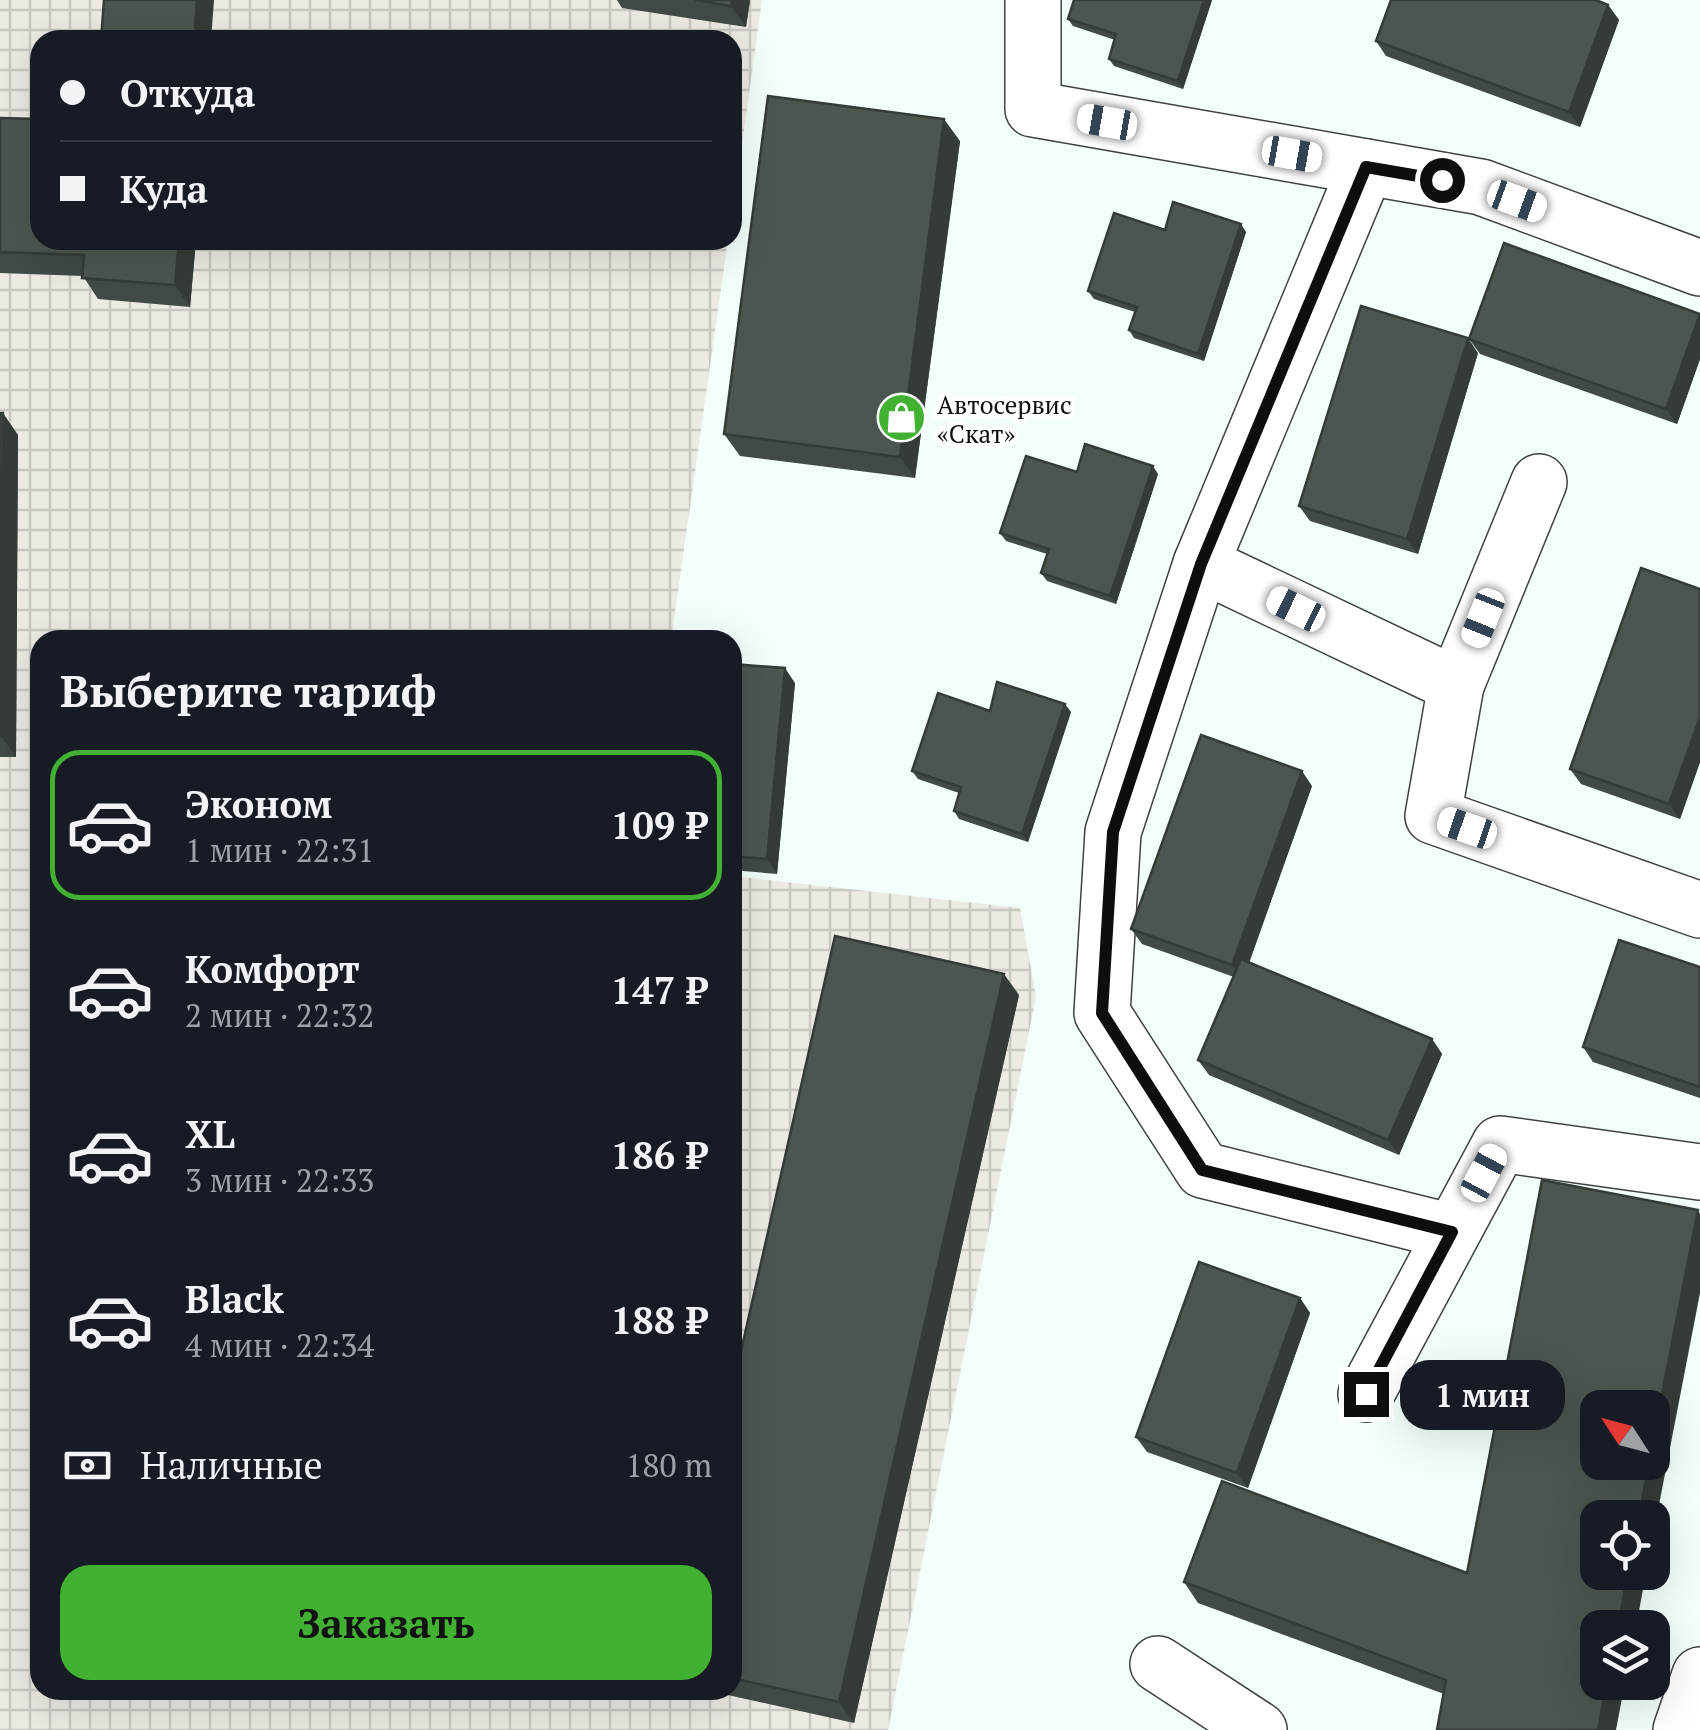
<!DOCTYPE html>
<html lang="ru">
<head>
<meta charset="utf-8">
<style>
  body { margin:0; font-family:"PT Serif",serif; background:#20242c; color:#f1f3f6; height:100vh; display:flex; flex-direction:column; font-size:38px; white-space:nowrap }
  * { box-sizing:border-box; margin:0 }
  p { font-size:32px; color:#9ea1a6 }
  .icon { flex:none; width:55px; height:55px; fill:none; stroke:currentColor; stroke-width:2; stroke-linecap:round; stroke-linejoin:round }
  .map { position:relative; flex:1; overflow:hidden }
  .panel { position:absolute; left:30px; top:630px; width:712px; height:1070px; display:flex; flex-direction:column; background:#171b24; border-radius:30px; box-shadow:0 10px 40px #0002 }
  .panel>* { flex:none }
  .top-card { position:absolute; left:30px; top:30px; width:712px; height:220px; border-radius:30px; box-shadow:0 10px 40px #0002; display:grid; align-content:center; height:220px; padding:0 30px; background:#171b24 }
  .needle { width:65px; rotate:306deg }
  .fabs { position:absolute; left:1580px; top:1390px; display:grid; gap:20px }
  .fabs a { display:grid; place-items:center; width:90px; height:90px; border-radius:20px; background:#171b24; box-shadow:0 10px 40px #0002; font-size:50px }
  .end { position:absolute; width:45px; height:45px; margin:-22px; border:12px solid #0e0e0e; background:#fff; box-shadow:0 0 0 5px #fff }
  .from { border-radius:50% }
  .bubble { position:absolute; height:70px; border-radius:30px; background:#171b24; box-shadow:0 10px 40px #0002; font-size:32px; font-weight:800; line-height:70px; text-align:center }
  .car { position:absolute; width:30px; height:60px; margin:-30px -15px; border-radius:12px; box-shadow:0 0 8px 2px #0007; background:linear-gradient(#fff 24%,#345 0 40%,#fff 0 76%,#345 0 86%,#fff 0) }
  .top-card b { display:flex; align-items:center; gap:35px; height:95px; font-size:38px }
  .top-card b+b { border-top:2px solid #363941 }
  .top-card i { width:25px; height:25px; background:#f1f3f6 }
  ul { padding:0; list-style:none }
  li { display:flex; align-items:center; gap:30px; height:150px; margin:0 20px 15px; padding:0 10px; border:5px solid transparent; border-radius:30px }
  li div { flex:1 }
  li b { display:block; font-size:38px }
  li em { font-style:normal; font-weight:800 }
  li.active { border-color:#42b133 }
  li>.icon { width:90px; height:90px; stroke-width:1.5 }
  h2 { padding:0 30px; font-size:45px; line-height:120px }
  .pay { display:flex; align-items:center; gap:25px; height:110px; padding:0 30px; font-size:38px }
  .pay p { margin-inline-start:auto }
  .primary-button { display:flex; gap:20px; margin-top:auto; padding:20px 30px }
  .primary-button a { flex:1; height:115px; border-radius:30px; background:#42b133; color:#111; font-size:40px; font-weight:800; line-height:115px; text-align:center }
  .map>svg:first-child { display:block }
</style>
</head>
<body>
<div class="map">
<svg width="1700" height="1730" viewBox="0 0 1700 1730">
  <defs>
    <pattern id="industrial-grid" width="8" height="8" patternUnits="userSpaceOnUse" patternTransform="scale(2.5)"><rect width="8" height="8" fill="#eceae3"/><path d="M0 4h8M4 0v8" fill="none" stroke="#c9c8c2"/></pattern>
  </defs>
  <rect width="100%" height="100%" fill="#f1fefa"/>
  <path fill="url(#industrial-grid)" d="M 0,0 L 762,0 L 733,209 L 732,40 L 40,40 L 40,240 L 728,240 L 671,640 L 40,640 L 40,1690 L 732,1690 L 733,876 L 1020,908 L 1036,997 L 888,1730 L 0,1730 Z"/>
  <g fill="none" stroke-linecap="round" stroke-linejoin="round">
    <defs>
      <g id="minor">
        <path d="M 1033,0 L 1033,109 L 1481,187 L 1700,268"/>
        <path d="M 1366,167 L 1201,564 L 1456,685 L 1433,816 L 1700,910"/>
        <path d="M 1201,564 L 1113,832 L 1102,1013 L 1203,1170 L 1452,1232"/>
        <path d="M 1456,685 L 1539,482"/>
        <path d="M 1366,1394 L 1500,1144 L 1700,1172"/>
        <path d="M 1158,1664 L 1259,1730"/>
        <path d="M 1681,1730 L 1700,1675"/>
      </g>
    </defs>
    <use href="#minor" stroke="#414141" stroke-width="58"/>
    <use href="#minor" stroke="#fff" stroke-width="55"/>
  </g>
  <g fill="#414a44">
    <path d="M 617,0 L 750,0 L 746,27 L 622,8 Z"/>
    <path d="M 1074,0 L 1212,0 L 1183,89 L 1114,66 L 1109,59 L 1115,40 L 1073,26 L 1068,19 Z"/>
    <path d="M 1608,5 L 1619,20 L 1580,127 L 1386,56 L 1376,41 Z"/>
    <path d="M 0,118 L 40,240 L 196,240 L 190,307 L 98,299 L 83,276 L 0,273 Z"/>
    <path d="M 960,141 L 915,478 L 740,456 L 724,434 Z"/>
    <path d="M 1165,230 L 1246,232 L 1204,361 L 1134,338 L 1129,330 L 1135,312 L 1094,299 L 1088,291 Z"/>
    <path d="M 1700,314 L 1700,359 L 1677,424 L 1480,354 L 1469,339 Z"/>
    <path d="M 1478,353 L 1418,554 L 1310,521 L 1299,506 Z"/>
    <path d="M 0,413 L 18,435 L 16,757 L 0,757 Z"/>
    <path d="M 1077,472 L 1158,474 L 1116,604 L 1047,581 L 1041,573 L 1047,554 L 1006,541 L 1000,533 Z"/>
    <path d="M 1700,589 L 1700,762 L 1680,819 L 1581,784 L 1570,769 Z"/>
    <path d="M 732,664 L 795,683 L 777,874 L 732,870 Z"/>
    <path d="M 990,711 L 1071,712 L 1028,842 L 959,819 L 954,811 L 959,793 L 918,779 L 912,771 Z"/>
    <path d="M 1312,786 L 1249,962 L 1432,1039 L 1442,1054 L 1399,1155 L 1209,1075 L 1198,1060 L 1234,977 L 1142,944 L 1131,929 Z"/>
    <path d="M 1700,967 L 1700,1098 L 1593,1062 L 1583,1047 Z"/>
    <path d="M 1019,995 L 854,1723 L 705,1690 L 732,1690 L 732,1391 Z"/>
    <path d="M 1300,1298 L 1310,1313 L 1248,1488 L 1147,1452 L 1136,1437 Z"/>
    <path d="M 1184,1582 L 1616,1730 L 1444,1694 L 1198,1603 Z"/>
  </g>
  <g fill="#353c37">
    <path d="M 197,0 L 214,0 L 211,40 L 194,40 Z"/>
    <path d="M 732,0 L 750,0 L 746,27 L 731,6 Z"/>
    <path d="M 1204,0 L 1212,0 L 1183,89 L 1178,81 Z"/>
    <path d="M 1608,5 L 1619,20 L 1580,127 L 1569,112 Z"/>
    <path d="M 944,119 L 960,141 L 915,478 L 900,457 Z"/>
    <path d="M 1241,224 L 1246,232 L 1204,361 L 1198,354 Z"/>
    <path d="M 179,240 L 196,240 L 190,307 L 175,285 Z"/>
    <path d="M 1700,314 L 1700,359 L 1677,424 L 1666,409 Z"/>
    <path d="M 1468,338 L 1478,353 L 1418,554 L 1407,539 Z"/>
    <path d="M 3,413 L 18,435 L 16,757 L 1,736 Z"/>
    <path d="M 1153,466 L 1158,474 L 1116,604 L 1110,596 Z"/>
    <path d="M 785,668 L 795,683 L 777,874 L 767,859 Z"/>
    <path d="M 1065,704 L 1071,712 L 1028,842 L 1022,834 Z"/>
    <path d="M 1700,717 L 1700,762 L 1680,819 L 1669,804 Z"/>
    <path d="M 1302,771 L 1312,786 L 1243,980 L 1232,965 Z"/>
    <path d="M 1004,974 L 1019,995 L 854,1723 L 839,1702 Z"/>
    <path d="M 1432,1039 L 1442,1054 L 1399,1155 L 1388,1140 Z"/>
    <path d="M 1698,1210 L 1700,1214 L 1700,1293 L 1652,1541 L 1652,1518 L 1639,1518 L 1649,1462 L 1652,1462 L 1652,1445 Z"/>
    <path d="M 1300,1298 L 1310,1313 L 1248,1488 L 1237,1473 Z"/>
    <path d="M 1628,1572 L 1646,1572 L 1636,1628 L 1618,1628 Z"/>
    <path d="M 1607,1682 L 1625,1682 L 1616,1730 L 1598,1730 Z"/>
  </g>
  <g fill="#4c564f" stroke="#353c37" stroke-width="2.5">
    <path d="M 104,0 L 197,0 L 194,40 L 101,40 Z"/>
    <path d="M 695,0 L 732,0 L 731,6 Z"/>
    <path d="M 1074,0 L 1204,0 L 1178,81 L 1109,59 L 1116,34 L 1068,19 Z"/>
    <path d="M 1391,0 L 1596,0 L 1608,5 L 1569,112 L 1376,41 Z"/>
    <path d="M 768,96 L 944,119 L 900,457 L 724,434 Z"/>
    <path d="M 0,118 L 40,119 L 40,240 L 179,240 L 175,285 L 82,278 L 84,255 L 0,252 Z"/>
    <path d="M 1173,202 L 1241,224 L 1198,354 L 1129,330 L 1137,307 L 1088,291 L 1114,213 L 1165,230 Z"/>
    <path d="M 1504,243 L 1700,314 L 1666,409 L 1469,339 Z"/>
    <path d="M 1361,306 L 1468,338 L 1407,539 L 1299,506 Z"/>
    <path d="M 0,413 L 3,413 L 1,736 L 0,736 Z"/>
    <path d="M 1085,444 L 1153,466 L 1110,596 L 1041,573 L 1049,549 L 1000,533 L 1026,456 L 1077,472 Z"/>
    <path d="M 1641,568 L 1700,589 L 1700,717 L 1669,804 L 1570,769 Z"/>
    <path d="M 732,664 L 785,668 L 767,859 L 732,856 Z"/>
    <path d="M 997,682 L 1065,704 L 1022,834 L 954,811 L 961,787 L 912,771 L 938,693 L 990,711 Z"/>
    <path d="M 1201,735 L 1302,771 L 1232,965 L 1131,929 Z"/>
    <path d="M 835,936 L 1004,974 L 839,1702 L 732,1678 L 732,1391 Z"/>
    <path d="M 1619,940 L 1700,967 L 1700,1087 L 1583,1047 Z"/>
    <path d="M 1241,959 L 1432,1039 L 1388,1140 L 1198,1060 Z"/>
    <path d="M 1542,1180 L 1698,1210 L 1652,1445 L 1652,1408 L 1598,1408 L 1598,1462 L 1649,1462 L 1639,1518 L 1598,1518 L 1598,1572 L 1628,1572 L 1618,1628 L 1598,1628 L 1598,1682 L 1607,1682 L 1598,1730 L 1437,1730 L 1446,1680 L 1184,1582 L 1222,1481 L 1467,1573 Z"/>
    <path d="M 1199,1262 L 1300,1298 L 1237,1473 L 1136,1437 Z"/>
  </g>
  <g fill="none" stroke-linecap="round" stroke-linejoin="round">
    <path stroke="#0e0e0e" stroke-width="12" d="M 1366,1394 L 1452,1232 L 1202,1170 L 1102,1013 L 1113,832 L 1201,564 L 1366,167 L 1442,180"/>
  </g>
  <defs>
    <symbol id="shop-disc" viewBox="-11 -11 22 22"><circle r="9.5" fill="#42b133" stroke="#fff"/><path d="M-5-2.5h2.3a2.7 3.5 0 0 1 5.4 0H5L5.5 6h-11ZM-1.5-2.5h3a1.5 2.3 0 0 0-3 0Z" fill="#fff"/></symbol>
  </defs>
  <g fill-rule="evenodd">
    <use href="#shop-disc" x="874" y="390" width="55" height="55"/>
  </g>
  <g text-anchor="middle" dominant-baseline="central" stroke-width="10" stroke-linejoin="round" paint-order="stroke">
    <g font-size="25" fill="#0e0e0e" stroke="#fff" text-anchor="start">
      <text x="937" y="404">Автосервис<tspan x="937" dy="29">«Скат»</tspan></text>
    </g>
  </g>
</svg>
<div class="fabs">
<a><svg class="needle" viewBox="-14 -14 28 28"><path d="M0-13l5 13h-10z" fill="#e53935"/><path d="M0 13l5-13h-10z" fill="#9ea1a6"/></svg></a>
<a><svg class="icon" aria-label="locate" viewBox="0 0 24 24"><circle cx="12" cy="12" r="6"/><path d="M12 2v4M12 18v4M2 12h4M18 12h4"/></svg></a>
<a><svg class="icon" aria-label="layers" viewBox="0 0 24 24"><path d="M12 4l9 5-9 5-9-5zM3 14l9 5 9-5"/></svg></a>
</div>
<i class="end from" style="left:1442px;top:180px"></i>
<i class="end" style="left:1366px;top:1394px"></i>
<div class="bubble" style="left:1400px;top:1360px;width:165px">1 мин</div>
<i class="car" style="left:1107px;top:122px;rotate:280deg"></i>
<i class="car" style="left:1292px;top:154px;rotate:100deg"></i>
<i class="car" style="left:1517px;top:201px;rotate:110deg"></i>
<i class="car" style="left:1296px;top:609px;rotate:296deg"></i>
<i class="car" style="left:1483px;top:618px;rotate:202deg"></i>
<i class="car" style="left:1467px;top:828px;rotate:289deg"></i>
<i class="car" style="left:1484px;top:1173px;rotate:28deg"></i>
<div class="top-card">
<b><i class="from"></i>Откуда</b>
<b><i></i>Куда</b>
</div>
<section class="panel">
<h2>Выберите тариф</h2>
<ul>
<li class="active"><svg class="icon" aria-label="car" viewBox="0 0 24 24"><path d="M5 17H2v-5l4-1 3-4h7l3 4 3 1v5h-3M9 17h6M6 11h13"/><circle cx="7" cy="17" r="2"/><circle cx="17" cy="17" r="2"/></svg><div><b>Эконом</b><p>1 мин · 22:31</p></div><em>109 ₽</em></li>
<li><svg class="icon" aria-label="car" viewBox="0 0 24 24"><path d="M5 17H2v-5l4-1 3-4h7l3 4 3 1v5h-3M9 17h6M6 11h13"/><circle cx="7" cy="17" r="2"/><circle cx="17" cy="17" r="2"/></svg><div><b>Комфорт</b><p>2 мин · 22:32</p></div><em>147 ₽</em></li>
<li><svg class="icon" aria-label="car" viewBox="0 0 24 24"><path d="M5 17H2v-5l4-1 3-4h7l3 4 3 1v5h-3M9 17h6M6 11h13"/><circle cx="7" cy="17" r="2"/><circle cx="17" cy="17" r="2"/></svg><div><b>XL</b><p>3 мин · 22:33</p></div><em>186 ₽</em></li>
<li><svg class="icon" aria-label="car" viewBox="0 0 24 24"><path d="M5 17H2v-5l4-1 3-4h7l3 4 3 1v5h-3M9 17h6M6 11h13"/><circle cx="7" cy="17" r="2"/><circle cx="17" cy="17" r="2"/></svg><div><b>Black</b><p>4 мин · 22:34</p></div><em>188 ₽</em></li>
</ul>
<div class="pay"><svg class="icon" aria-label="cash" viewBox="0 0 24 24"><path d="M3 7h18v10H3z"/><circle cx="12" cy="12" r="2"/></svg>Наличные<p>180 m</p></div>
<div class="primary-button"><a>Заказать</a></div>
</section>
</div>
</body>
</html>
